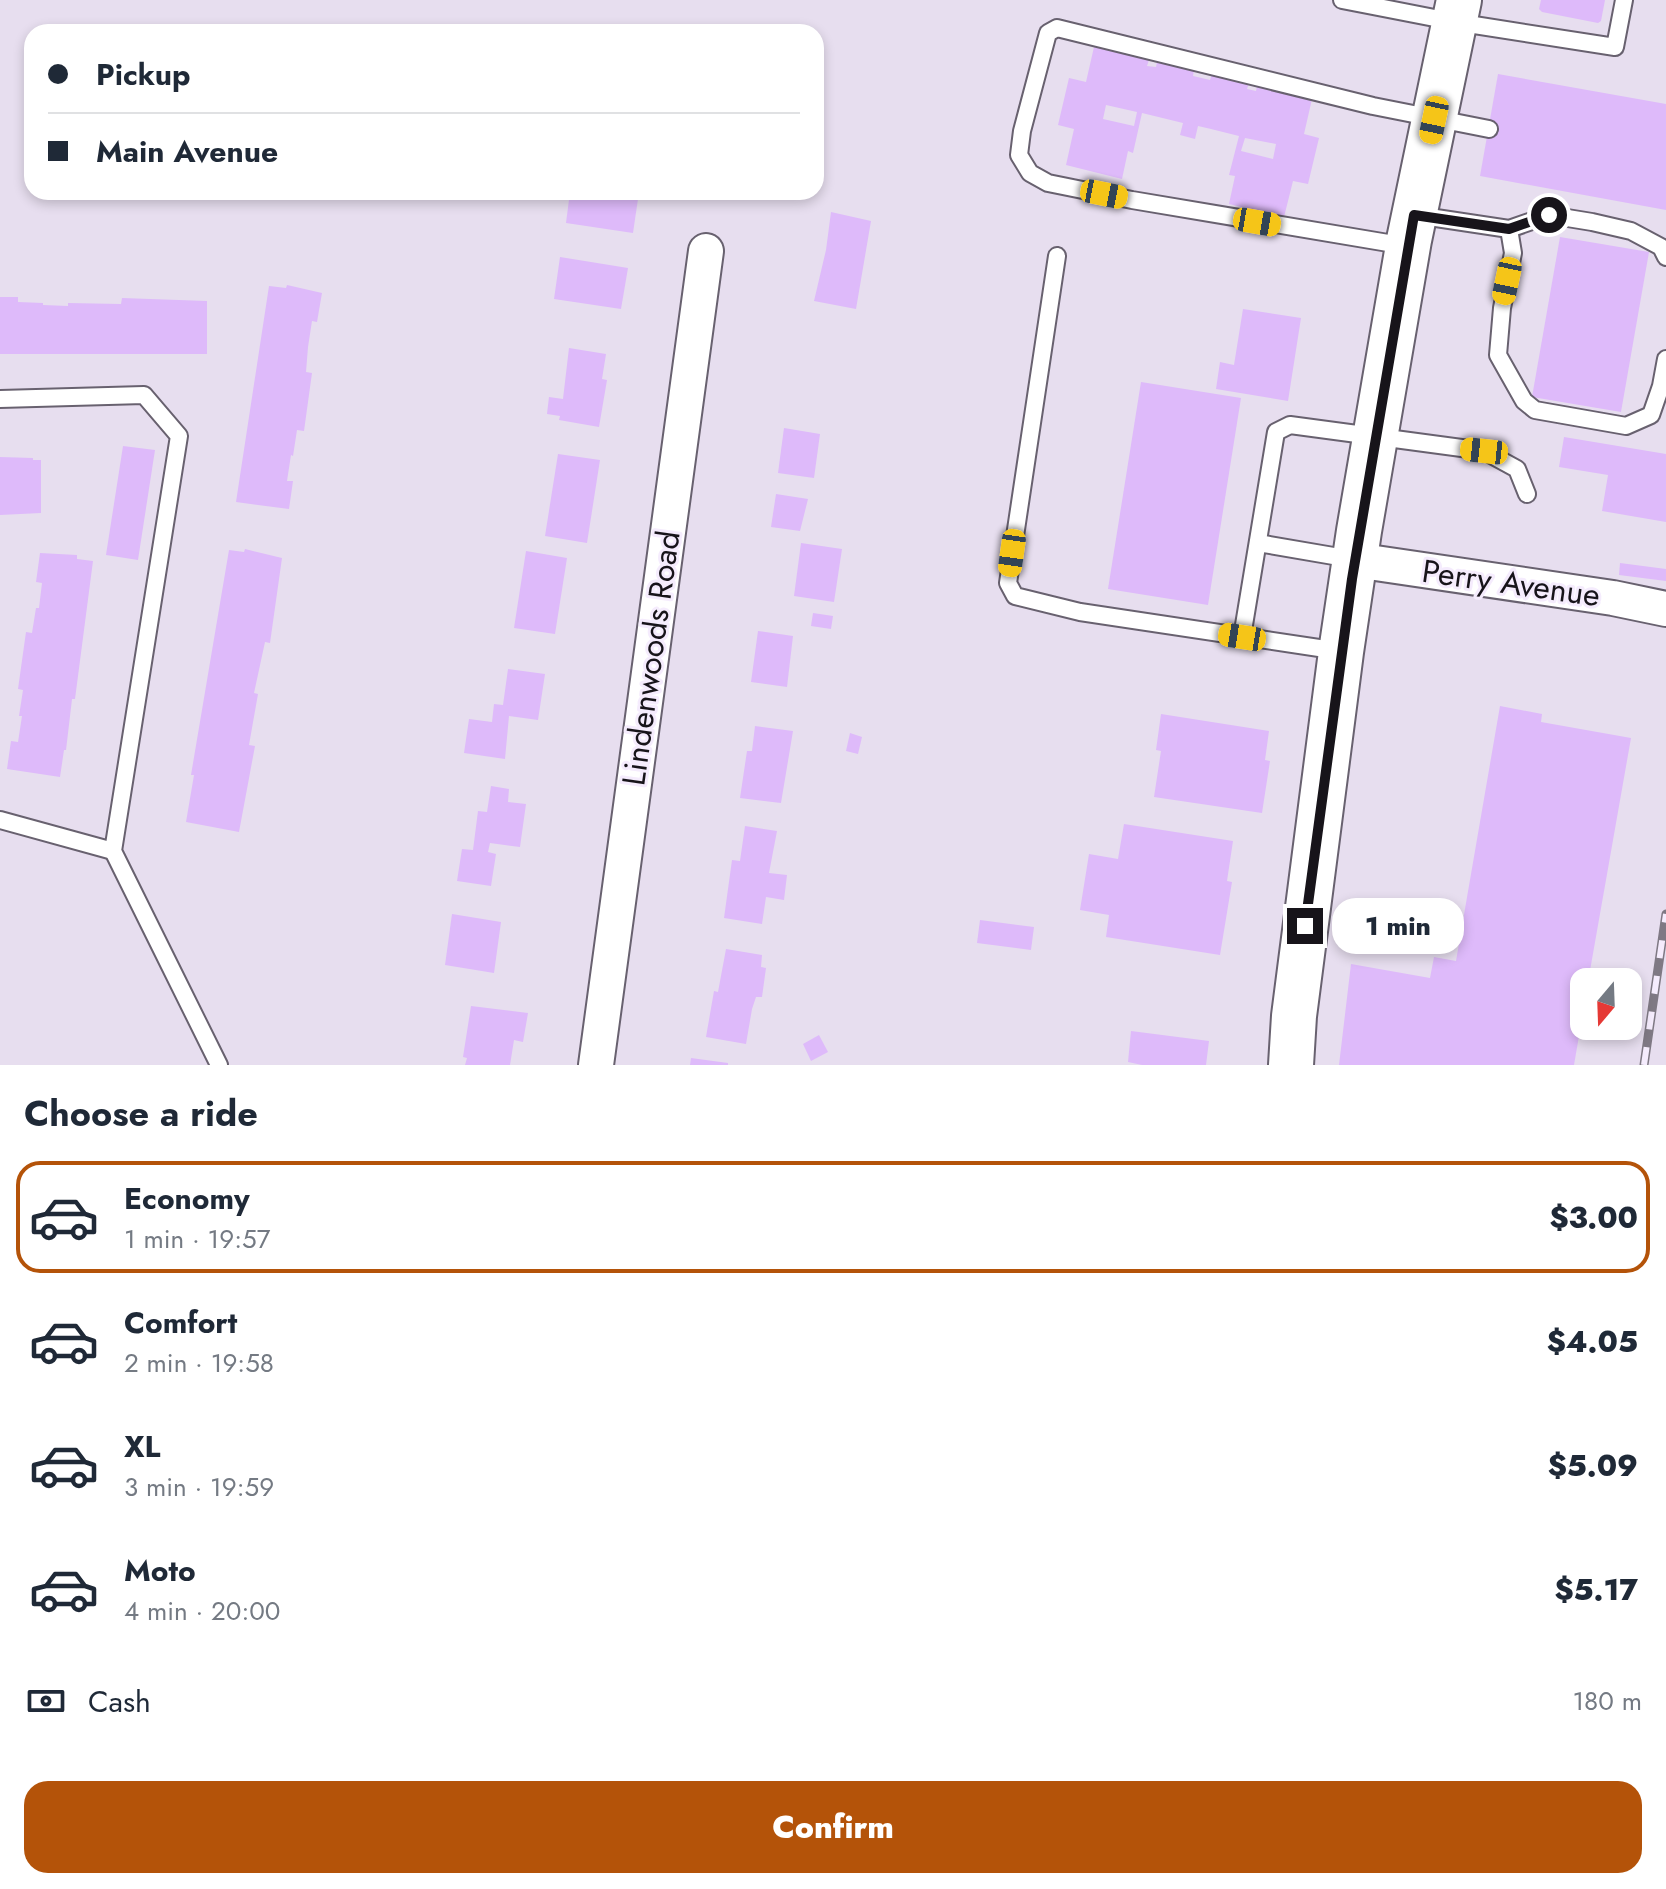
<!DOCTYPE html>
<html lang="en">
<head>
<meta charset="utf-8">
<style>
  body { margin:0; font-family:Jost,sans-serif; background:#f6f6f7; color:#1f2937; height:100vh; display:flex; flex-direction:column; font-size:30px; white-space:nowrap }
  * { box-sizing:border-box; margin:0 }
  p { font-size:26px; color:#747a83 }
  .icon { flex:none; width:44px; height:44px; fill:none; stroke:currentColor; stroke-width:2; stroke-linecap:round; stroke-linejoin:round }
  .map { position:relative; height:1065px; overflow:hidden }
  .drawer { display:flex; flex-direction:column; background:#fff; flex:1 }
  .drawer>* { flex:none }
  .top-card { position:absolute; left:24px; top:24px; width:800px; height:176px; border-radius:24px; box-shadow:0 4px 12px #0003; display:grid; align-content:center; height:176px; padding:0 24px; background:#fff }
  .needle { width:52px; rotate:199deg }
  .tools { position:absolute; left:1570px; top:968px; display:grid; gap:16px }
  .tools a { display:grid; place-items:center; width:72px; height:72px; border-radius:16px; background:#fff; box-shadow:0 4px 12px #0003; font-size:40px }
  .end { position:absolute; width:36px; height:36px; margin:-18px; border:10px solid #17141a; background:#fff; box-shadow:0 0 0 4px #fff }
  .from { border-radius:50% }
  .bubble { position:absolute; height:56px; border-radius:24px; background:#fff; box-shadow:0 4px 12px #0003; font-size:26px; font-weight:800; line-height:56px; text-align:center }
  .car { position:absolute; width:24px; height:48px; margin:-24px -12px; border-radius:10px; box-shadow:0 0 6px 2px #0007; background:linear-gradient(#f5c518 24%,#345 0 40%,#f5c518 0 76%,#345 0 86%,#f5c518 0) }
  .top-card b { display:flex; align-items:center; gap:28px; height:76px; font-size:30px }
  .top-card b+b { border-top:2px solid #e0e1e3 }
  .top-card i { width:20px; height:20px; background:#1f2937 }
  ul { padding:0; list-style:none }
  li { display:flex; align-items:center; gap:24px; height:112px; margin:0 16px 12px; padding:0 8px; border:4px solid transparent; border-radius:24px }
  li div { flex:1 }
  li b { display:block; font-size:30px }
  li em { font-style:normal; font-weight:800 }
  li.current { border-color:#b45309 }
  li>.icon { width:72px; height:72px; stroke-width:1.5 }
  h2 { padding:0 24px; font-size:36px; line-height:96px }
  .pay { display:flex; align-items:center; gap:20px; height:88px; padding:0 24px; font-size:30px }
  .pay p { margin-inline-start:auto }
  .button { display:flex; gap:16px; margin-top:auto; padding:16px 24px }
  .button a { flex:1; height:92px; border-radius:24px; background:#b45309; color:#fff; font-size:32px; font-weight:800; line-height:92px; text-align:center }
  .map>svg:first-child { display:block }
</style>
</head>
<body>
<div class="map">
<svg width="1666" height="1065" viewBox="0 0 1666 1065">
  <rect width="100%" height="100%" fill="#e7deef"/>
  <g fill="#debafa" fill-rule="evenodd">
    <path d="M 1541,0 L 1605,0 L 1601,21 L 1598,23 L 1542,12 L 1539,9 Z"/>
    <path d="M 1094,47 L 1149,60 L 1147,66 L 1156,67 L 1157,62 L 1194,70 L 1193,76 L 1210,80 L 1212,74 L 1249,83 L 1247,89 L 1256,91 L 1257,86 L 1312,99 L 1304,134 L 1319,138 L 1308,184 L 1293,181 L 1284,217 L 1229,204 L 1235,176 L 1229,175 L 1239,136 L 1211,129 L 1198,126 L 1195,139 L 1180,135 L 1183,123 L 1142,113 L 1133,153 L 1128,151 L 1122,179 L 1066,165 L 1074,129 L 1058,125 L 1069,78 L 1086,82 ZM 1106,105 L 1137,112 L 1134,126 L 1103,119 ZM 1245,138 L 1276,144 L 1273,159 L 1241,151 Z"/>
    <path d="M 1498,74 L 1666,104 L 1666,210 L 1480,176 Z"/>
    <path d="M 570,192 L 639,192 L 633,233 L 566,223 Z"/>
    <path d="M 831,212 L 871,221 L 856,309 L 814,301 L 826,250 Z"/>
    <path d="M 1560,237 L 1649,252 L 1621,412 L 1532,397 Z"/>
    <path d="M 560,257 L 628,268 L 621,309 L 554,299 Z"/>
    <path d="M 287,285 L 322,293 L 317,322 L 312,321 L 308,347 L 306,372 L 312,373 L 304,431 L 297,430 L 293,456 L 291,455 L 287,481 L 293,481 L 289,509 L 236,502 L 269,286 L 286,288 Z"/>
    <path d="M 0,297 L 18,297 L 18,302 L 43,303 L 43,305 L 68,306 L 68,303 L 121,304 L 122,298 L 207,301 L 207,354 L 0,354 Z"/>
    <path d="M 1243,309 L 1301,318 L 1288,401 L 1216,389 L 1220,362 L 1234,365 Z"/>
    <path d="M 569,348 L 606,354 L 602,379 L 607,380 L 599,427 L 559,420 L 560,416 L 547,414 L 549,397 L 563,399 Z"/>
    <path d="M 1141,382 L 1241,398 L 1208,605 L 1108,589 Z"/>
    <path d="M 784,428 L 820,434 L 814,478 L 778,473 Z"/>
    <path d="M 1564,437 L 1666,454 L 1666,522 L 1602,511 L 1608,475 L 1559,467 Z"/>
    <path d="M 123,446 L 155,450 L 138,560 L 106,555 Z"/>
    <path d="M 558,454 L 600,460 L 587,543 L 545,536 Z"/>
    <path d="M 0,457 L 33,458 L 33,460 L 41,460 L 41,513 L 0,515 Z"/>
    <path d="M 776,494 L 808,499 L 800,531 L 771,527 Z"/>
    <path d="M 801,543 L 842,549 L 834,602 L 794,596 Z"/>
    <path d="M 245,549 L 282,558 L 270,643 L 265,642 L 254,693 L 258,694 L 249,745 L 255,746 L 239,832 L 186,822 L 194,775 L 191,775 L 229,550 L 244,552 Z"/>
    <path d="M 526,551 L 567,558 L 555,634 L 514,628 Z"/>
    <path d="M 40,553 L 77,555 L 77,559 L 93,561 L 75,699 L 72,699 L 66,750 L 64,750 L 60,777 L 7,769 L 11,741 L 18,742 L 22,716 L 19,716 L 23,690 L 18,689 L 26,632 L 32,633 L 36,608 L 39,608 L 42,583 L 36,582 Z"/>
    <path d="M 1620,563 L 1666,569 L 1666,581 L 1619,575 Z"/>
    <path d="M 813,613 L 833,616 L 831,629 L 811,626 Z"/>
    <path d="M 758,631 L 793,636 L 787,687 L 751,682 Z"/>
    <path d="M 508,669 L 545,674 L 538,720 L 509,716 L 505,759 L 464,753 L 469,719 L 492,722 L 494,704 L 503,705 Z"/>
    <path d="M 1500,706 L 1542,714 L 1541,722 L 1631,738 L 1588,982 L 1584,982 L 1584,1007 L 1574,1065 L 1339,1065 L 1351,964 L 1430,978 L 1434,957 L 1456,961 Z"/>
    <path d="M 1161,714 L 1269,731 L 1265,760 L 1270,761 L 1262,813 L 1154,797 L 1161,751 L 1156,750 Z"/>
    <path d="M 755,726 L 793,731 L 781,803 L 740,798 L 747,751 L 752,751 Z"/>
    <path d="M 850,733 L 862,737 L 858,754 L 846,751 Z"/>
    <path d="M 491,786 L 509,789 L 508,802 L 526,804 L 520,847 L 490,843 L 488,852 L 496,854 L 491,886 L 457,881 L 462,849 L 473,850 L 478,811 L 487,812 Z"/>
    <path d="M 1124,824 L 1233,841 L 1227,881 L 1232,882 L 1220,955 L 1106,937 L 1109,915 L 1080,910 L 1089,854 L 1118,859 Z"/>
    <path d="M 745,826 L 777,831 L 769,873 L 787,875 L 784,900 L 766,897 L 762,924 L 724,918 L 732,860 L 740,861 Z"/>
    <path d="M 452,914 L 501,922 L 494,973 L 445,965 Z"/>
    <path d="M 980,920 L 1034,927 L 1031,950 L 977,943 Z"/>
    <path d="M 726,949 L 762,955 L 761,967 L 766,968 L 762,997 L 756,997 L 752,1009 L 746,1044 L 706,1037 L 714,991 L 718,992 Z"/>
    <path d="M 471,1006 L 528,1013 L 523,1042 L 514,1040 L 510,1065 L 465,1065 L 467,1058 L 463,1057 Z"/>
    <path d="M 1131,1031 L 1209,1041 L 1206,1065 L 1142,1065 L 1128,1062 Z"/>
    <path d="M 819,1035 L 828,1052 L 811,1061 L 803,1044 Z"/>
    <path d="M 691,1058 L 728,1063 L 728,1065 L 690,1065 Z"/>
  </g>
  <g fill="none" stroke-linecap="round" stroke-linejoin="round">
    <defs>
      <g id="lane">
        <path d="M 1342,0 L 1455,22 L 1615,47 L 1624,0"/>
        <path d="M 1416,215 L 1509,229 L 1549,215 L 1592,222 L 1631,231 L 1661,247 L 1666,257"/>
        <path d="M 1509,229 L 1513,253 L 1502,308 L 1498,355 L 1524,401 L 1535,410 L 1626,426 L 1651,415 L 1661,386 L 1666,359"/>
        <path d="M 1406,246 L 1132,200 L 1048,183 L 1030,173 L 1019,155 L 1022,131 L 1048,33 L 1057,28 L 1373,106 L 1489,129"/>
        <path d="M 1057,256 L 1008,583 L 1015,596 L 1080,612 L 1339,651"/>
        <path d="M 0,399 L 144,395 L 179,436 L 113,851 L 219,1065"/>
        <path d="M 1258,543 L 1351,559"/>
        <path d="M 1242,637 L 1276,432 L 1290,425 L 1484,451 L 1517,469 L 1527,494"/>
        <path d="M 0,820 L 113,851"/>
      </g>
      <g id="street">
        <path d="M 1355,560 L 1613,598 L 1666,609"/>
        <path d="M 596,1065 L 706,251"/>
      </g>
      <path id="primary" d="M 1291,1065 L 1294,1016 L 1341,652 L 1359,531 L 1409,240 L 1459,0"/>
    </defs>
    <use href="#lane" stroke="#68616f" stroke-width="20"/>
    <use href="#street" stroke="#68616f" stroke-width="38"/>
    <use href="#primary" stroke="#68616f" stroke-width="48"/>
    <use href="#lane" stroke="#fff" stroke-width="16"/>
    <use href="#street" stroke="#fff" stroke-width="34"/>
    <use href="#primary" stroke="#fff" stroke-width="44"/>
    <defs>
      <path id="rail" d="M 1644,1065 L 1666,914"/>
    </defs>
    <use href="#rail" stroke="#7f7984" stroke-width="9"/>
    <use href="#rail" stroke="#f5ecfd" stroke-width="6" stroke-dasharray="18" stroke-linecap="butt"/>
  </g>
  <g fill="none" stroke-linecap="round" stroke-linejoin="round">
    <path stroke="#17141a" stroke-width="10" d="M 1305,926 L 1352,579 L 1414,215 L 1509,229 L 1549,215"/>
  </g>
  <g text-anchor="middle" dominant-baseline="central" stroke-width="6" stroke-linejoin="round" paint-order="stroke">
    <g font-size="32" fill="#17141a" stroke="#f5ecfd">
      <text transform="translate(1511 583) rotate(8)">Perry Avenue</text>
      <text transform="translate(651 658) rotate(-82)">Lindenwoods Road</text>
    </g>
  </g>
</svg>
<div class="tools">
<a><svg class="needle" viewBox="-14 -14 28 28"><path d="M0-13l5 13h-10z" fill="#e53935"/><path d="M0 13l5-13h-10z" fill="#747a83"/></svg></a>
</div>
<i class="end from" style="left:1549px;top:215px"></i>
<i class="end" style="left:1305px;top:926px"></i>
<div class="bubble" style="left:1332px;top:898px;width:132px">1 min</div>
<i class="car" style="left:1434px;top:120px;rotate:192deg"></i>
<i class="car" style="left:1104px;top:194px;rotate:101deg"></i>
<i class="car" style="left:1257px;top:222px;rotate:100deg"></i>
<i class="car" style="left:1507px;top:281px;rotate:192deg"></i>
<i class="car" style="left:1484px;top:451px;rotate:276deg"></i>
<i class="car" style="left:1012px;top:553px;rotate:188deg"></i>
<i class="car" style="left:1242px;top:637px;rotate:279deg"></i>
<div class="top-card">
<b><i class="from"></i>Pickup</b>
<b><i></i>Main Avenue</b>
</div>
</div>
<section class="drawer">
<h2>Choose a ride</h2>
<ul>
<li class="current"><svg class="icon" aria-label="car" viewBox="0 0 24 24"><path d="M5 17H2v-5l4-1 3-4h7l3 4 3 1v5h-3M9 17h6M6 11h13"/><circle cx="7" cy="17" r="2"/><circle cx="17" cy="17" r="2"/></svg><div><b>Economy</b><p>1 min · 19:57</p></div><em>$3.00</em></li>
<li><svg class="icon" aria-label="car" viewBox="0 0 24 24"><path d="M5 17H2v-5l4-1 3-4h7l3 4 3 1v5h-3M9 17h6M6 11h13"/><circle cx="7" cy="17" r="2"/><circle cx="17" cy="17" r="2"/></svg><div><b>Comfort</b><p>2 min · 19:58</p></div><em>$4.05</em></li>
<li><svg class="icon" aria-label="car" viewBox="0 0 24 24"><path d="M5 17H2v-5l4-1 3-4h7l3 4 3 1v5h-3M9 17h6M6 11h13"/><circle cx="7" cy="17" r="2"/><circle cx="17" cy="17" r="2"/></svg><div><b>XL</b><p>3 min · 19:59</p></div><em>$5.09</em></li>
<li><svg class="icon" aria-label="car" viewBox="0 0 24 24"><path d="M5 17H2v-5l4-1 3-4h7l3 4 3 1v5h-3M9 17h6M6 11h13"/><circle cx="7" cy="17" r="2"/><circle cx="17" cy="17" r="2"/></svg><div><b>Moto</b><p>4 min · 20:00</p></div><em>$5.17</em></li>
</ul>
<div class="pay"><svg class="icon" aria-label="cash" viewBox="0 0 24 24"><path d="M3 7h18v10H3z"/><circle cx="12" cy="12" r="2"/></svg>Cash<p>180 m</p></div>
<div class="button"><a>Confirm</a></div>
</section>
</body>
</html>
